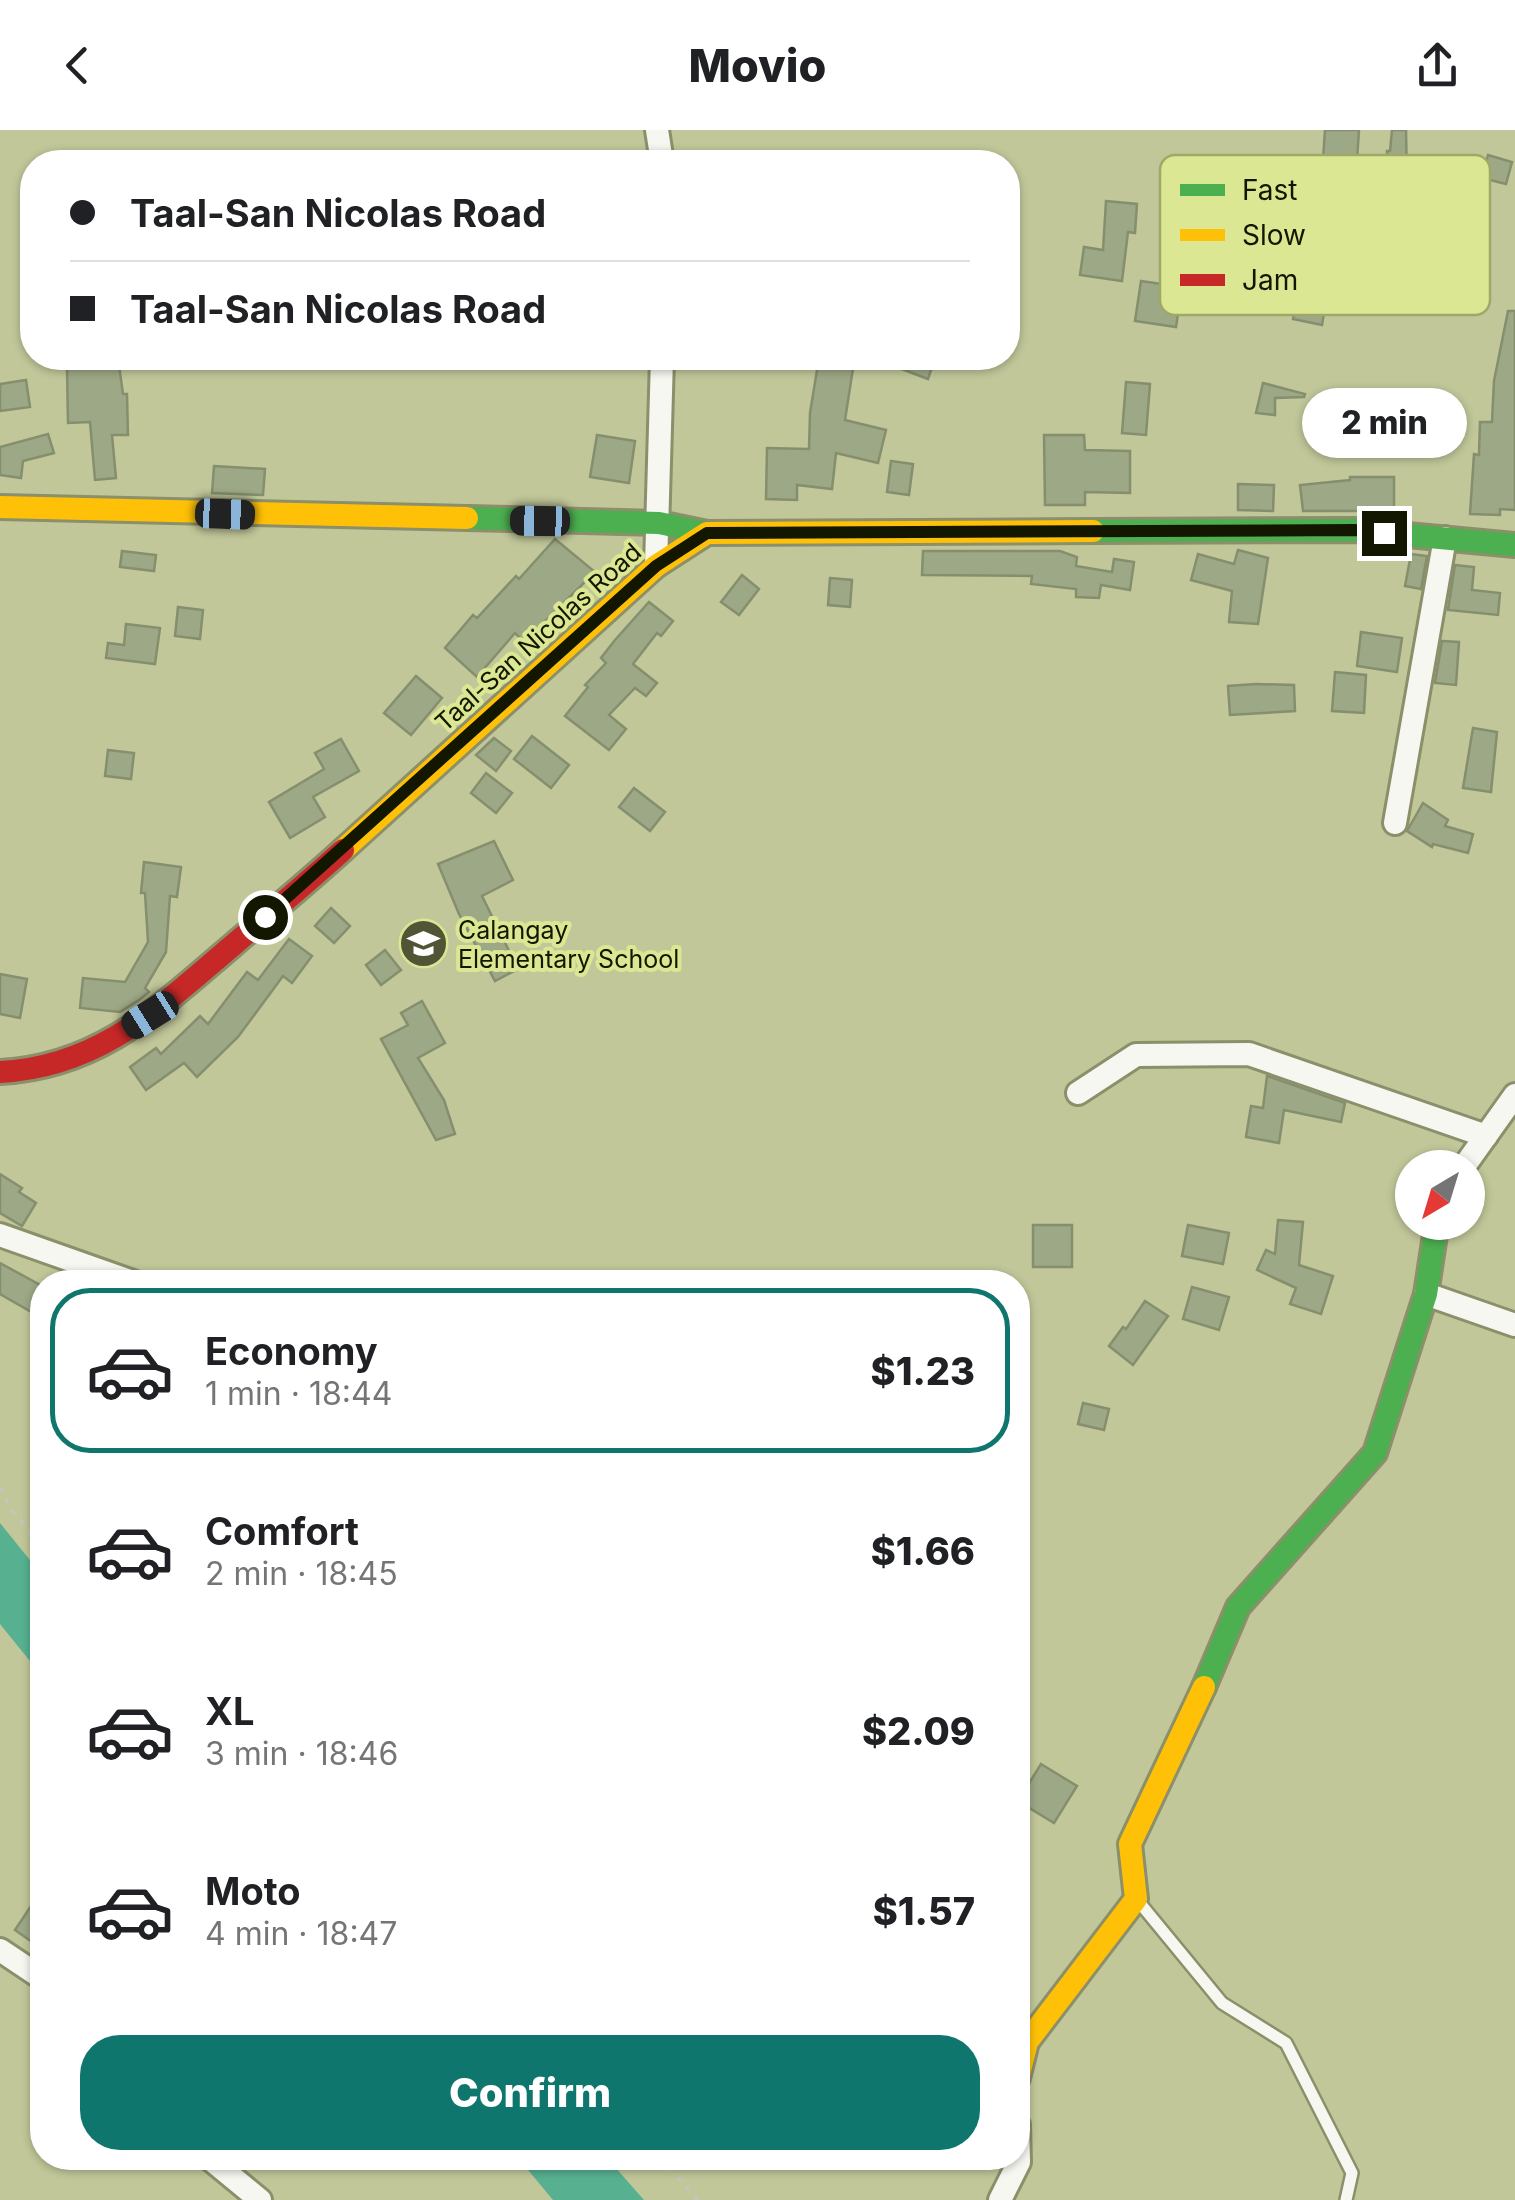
<!DOCTYPE html>
<html lang="en">
<head>
<meta charset="utf-8">
<style>
  body { margin:0; font-family:Inter,sans-serif; background:#f2f2f2; color:#202124; height:100vh; display:flex; flex-direction:column; font-size:38px; white-space:nowrap }
  * { box-sizing:border-box; margin:0 }
  p { font-size:32px; color:#757577 }
  .icon { flex:none; width:55px; height:55px; fill:none; stroke:currentColor; stroke-width:2; stroke-linecap:round; stroke-linejoin:round }
  .map { position:relative; flex:1; overflow:hidden }
  .panel { position:absolute; left:30px; top:1140px; width:1000px; height:900px; display:flex; flex-direction:column; background:#fff; border-radius:40px; box-shadow:0 2px 8px #0004 }
  .panel>* { flex:none }
  .hud { position:absolute; left:20px; top:20px; width:1000px; height:220px; border-radius:40px; box-shadow:0 2px 8px #0004; display:grid; align-content:center; height:220px; padding:0 50px; background:#fff }
  .needle { width:65px; rotate:218deg }
  .tools { position:absolute; left:1395px; top:1020px; display:grid; gap:20px }
  .tools a { display:grid; place-items:center; width:90px; height:90px; border-radius:50%; background:#fff; box-shadow:0 2px 8px #0004; font-size:50px }
  .end { position:absolute; width:45px; height:45px; margin:-22px; border:12px solid #141700; background:#fff; box-shadow:0 0 0 5px #fff }
  .from { border-radius:50% }
  .bubble { position:absolute; height:70px; border-radius:35px; background:#fff; box-shadow:0 2px 8px #0004; font-size:32px; font-weight:800; line-height:70px; text-align:center }
  .car { position:absolute; width:30px; height:60px; margin:-30px -15px; border-radius:12px; box-shadow:0 0 8px 2px #0007; background:linear-gradient(#222 24%,#8ab4d8 0 40%,#222 0 76%,#8ab4d8 0 86%,#222 0) }
  .hud b { display:flex; align-items:center; gap:35px; height:95px; font-size:38px }
  .hud b+b { border-top:2px solid #e0e0e0 }
  .hud i { width:25px; height:25px; background:#202124 }
  ul { padding:18px 0 0; list-style:none }
  li { display:flex; align-items:center; gap:30px; height:165px; margin:0 20px 15px; padding:0 30px; border:5px solid transparent; border-radius:40px }
  li div { flex:1 }
  li b { display:block; font-size:38px }
  li em { font-style:normal; font-weight:800 }
  li.on { border-color:#0f766e }
  li>.icon { width:90px; height:90px; stroke-width:1.5 }
  .cta { display:flex; gap:20px; margin-top:auto; padding:20px 50px }
  .cta a { flex:1; height:115px; border-radius:40px; background:#0f766e; color:#fff; font-size:40px; font-weight:800; line-height:115px; text-align:center }
  header { display:flex; justify-content:space-between; align-items:center; height:130px; padding:0 50px; background:#fff; font-size:45px; font-weight:800 }
  .map>svg:first-child { display:block }
</style>
</head>
<body>
<header><svg class="icon" aria-label="back" viewBox="0 0 24 24"><path d="M15 5l-7 7 7 7"/></svg>Movio<svg class="icon" aria-label="share" viewBox="0 0 24 24"><path d="M12 15V3M7 8l5-5 5 5M5 13v7h14v-7"/></svg></header>
<div class="map">
<svg width="1515" height="2070" viewBox="0 0 1515 2070">
  <rect width="100%" height="100%" fill="#c1c799"/>
  <g fill="#57b191">
    <path d="M 0,1393 L 42,1445 L 42,1546 L 0,1494 Z"/>
    <path d="M 518,2028 L 607,2028 L 644,2070 L 553,2070 Z"/>
  </g>
  <g fill="#9da886" stroke="#858f6e" stroke-width="2.5">
    <path d="M 1325,0 L 1359,0 L 1356,46 L 1322,44 Z"/>
    <path d="M 1392,0 L 1406,0 L 1407,50 L 1388,50 L 1387,21 L 1390,21 Z"/>
    <path d="M 1488,25 L 1512,32 L 1506,54 L 1482,48 Z"/>
    <path d="M 1106,71 L 1137,74 L 1135,103 L 1128,102 L 1122,151 L 1080,145 L 1084,117 L 1103,120 Z"/>
    <path d="M 1302,143 L 1330,148 L 1322,195 L 1293,189 Z"/>
    <path d="M 1141,151 L 1182,157 L 1176,197 L 1135,191 Z"/>
    <path d="M 1508,181 L 1515,181 L 1515,380 L 1500,379 L 1500,385 L 1470,384 L 1474,324 L 1479,325 L 1480,292 L 1492,292 L 1494,251 Z"/>
    <path d="M 99,228 L 118,228 L 123,264 L 127,264 L 128,305 L 112,305 L 116,348 L 95,350 L 90,292 L 68,293 L 67,238 L 100,236 Z"/>
    <path d="M 819,228 L 854,232 L 845,290 L 886,300 L 878,333 L 836,323 L 832,359 L 797,355 L 797,370 L 766,369 L 767,318 L 809,319 L 810,283 Z"/>
    <path d="M 873,228 L 935,228 L 928,249 Z"/>
    <path d="M 26,250 L 30,277 L 0,281 L 0,254 Z"/>
    <path d="M 1126,252 L 1150,254 L 1146,305 L 1122,303 Z"/>
    <path d="M 1263,253 L 1305,264 L 1304,267 L 1275,268 L 1275,285 L 1256,283 Z"/>
    <path d="M 48,304 L 54,323 L 23,331 L 21,348 L 0,345 L 0,317 Z"/>
    <path d="M 597,305 L 635,311 L 629,353 L 590,347 Z"/>
    <path d="M 1044,305 L 1084,305 L 1085,320 L 1130,321 L 1130,363 L 1085,362 L 1085,375 L 1045,375 Z"/>
    <path d="M 891,331 L 913,334 L 909,365 L 887,362 Z"/>
    <path d="M 214,336 L 265,339 L 263,365 L 212,363 Z"/>
    <path d="M 1350,347 L 1394,347 L 1394,381 L 1303,381 L 1300,355 L 1350,350 Z"/>
    <path d="M 1238,354 L 1274,355 L 1273,381 L 1238,380 Z"/>
    <path d="M 555,409 L 595,442 L 524,512 L 515,503 L 477,547 L 445,518 L 473,485 L 477,488 L 516,446 L 519,449 Z"/>
    <path d="M 1238,420 L 1268,428 L 1258,494 L 1229,492 L 1232,461 L 1191,450 L 1198,424 L 1234,434 Z"/>
    <path d="M 122,421 L 156,425 L 154,441 L 120,437 Z"/>
    <path d="M 923,421 L 1060,421 L 1077,427 L 1076,436 L 1112,442 L 1114,429 L 1134,432 L 1130,460 L 1101,455 L 1099,468 L 1076,467 L 1076,459 L 1031,454 L 1032,446 L 922,445 Z"/>
    <path d="M 1411,424 L 1427,426 L 1421,459 L 1405,456 Z"/>
    <path d="M 1455,435 L 1474,437 L 1472,460 L 1500,463 L 1498,485 L 1448,480 Z"/>
    <path d="M 742,445 L 759,459 L 739,485 L 721,472 Z"/>
    <path d="M 830,448 L 852,450 L 850,477 L 828,475 Z"/>
    <path d="M 649,472 L 673,491 L 661,506 L 657,503 L 633,534 L 657,553 L 646,566 L 635,558 L 609,585 L 626,599 L 609,620 L 565,586 L 588,557 L 585,555 L 606,533 L 601,528 L 615,510 Z"/>
    <path d="M 178,477 L 203,480 L 200,509 L 175,506 Z"/>
    <path d="M 126,494 L 160,498 L 155,534 L 106,528 L 108,513 L 124,515 Z"/>
    <path d="M 1361,502 L 1402,508 L 1397,542 L 1357,536 Z"/>
    <path d="M 1442,511 L 1459,512 L 1456,555 L 1435,553 Z"/>
    <path d="M 1335,542 L 1366,545 L 1364,583 L 1332,581 Z"/>
    <path d="M 416,546 L 442,568 L 411,605 L 384,583 Z"/>
    <path d="M 1256,554 L 1294,555 L 1295,581 L 1230,585 L 1228,556 Z"/>
    <path d="M 1473,598 L 1497,602 L 1491,662 L 1463,658 Z"/>
    <path d="M 532,606 L 569,635 L 551,658 L 514,629 Z"/>
    <path d="M 494,608 L 511,621 L 496,641 L 476,625 Z"/>
    <path d="M 341,609 L 359,641 L 313,667 L 325,687 L 290,708 L 269,672 L 324,639 L 315,623 Z"/>
    <path d="M 108,620 L 134,623 L 131,649 L 105,646 Z"/>
    <path d="M 486,643 L 512,663 L 496,683 L 471,663 Z"/>
    <path d="M 634,658 L 665,682 L 650,701 L 619,677 Z"/>
    <path d="M 1423,673 L 1448,690 L 1445,696 L 1473,704 L 1468,723 L 1433,714 L 1432,717 L 1407,701 Z"/>
    <path d="M 494,711 L 513,750 L 482,766 L 518,839 L 495,851 L 459,784 L 438,734 Z"/>
    <path d="M 144,732 L 181,737 L 177,767 L 170,766 L 166,822 L 145,858 L 149,862 L 139,870 L 120,882 L 80,878 L 83,848 L 125,852 L 148,812 L 145,763 L 141,763 Z"/>
    <path d="M 331,778 L 350,796 L 334,813 L 315,796 Z"/>
    <path d="M 289,809 L 312,826 L 292,853 L 283,846 L 238,907 L 197,947 L 184,933 L 146,960 L 130,937 L 156,918 L 161,924 L 200,886 L 208,894 L 247,842 L 258,850 Z"/>
    <path d="M 385,820 L 401,840 L 381,855 L 366,835 Z"/>
    <path d="M 0,844 L 27,849 L 20,888 L 0,884 Z"/>
    <path d="M 422,871 L 445,913 L 418,928 L 444,970 L 455,1004 L 436,1010 L 381,909 L 408,895 L 401,883 Z"/>
    <path d="M 1267,946 L 1345,973 L 1341,992 L 1284,980 L 1279,1013 L 1246,1007 L 1251,976 L 1263,978 Z"/>
    <path d="M 0,1044 L 22,1058 L 19,1062 L 36,1073 L 22,1096 L 0,1083 Z"/>
    <path d="M 1278,1090 L 1303,1092 L 1299,1135 L 1333,1146 L 1321,1184 L 1290,1174 L 1296,1158 L 1257,1140 L 1266,1120 L 1275,1124 Z"/>
    <rect x="1033" y="1095" width="39" height="42"/>
    <path d="M 1188,1095 L 1229,1103 L 1223,1134 L 1182,1126 Z"/>
    <path d="M 0,1133 L 42,1156 L 42,1188 L 0,1164 Z"/>
    <path d="M 1192,1157 L 1229,1167 L 1219,1200 L 1183,1189 Z"/>
    <path d="M 1145,1171 L 1168,1186 L 1133,1235 L 1109,1216 L 1123,1197 L 1126,1199 Z"/>
    <path d="M 1083,1273 L 1109,1279 L 1104,1300 L 1078,1294 Z"/>
    <path d="M 1041,1634 L 1077,1656 L 1054,1693 L 1018,1671 Z"/>
    <path d="M 33,1773 L 42,1779 L 42,1819 L 15,1800 Z"/>
  </g>
  <g fill="none" stroke-linecap="round" stroke-linejoin="round">
    <defs>
      <path id="lane" d="M 1139,1772 L 1222,1873 L 1286,1913 L 1352,2043 L 1346,2070"/>
      <g id="street">
        <path d="M 657,0 L 662,32"/>
        <path d="M 656,436 L 662,228"/>
        <path d="M 1395,693 L 1445,408"/>
        <path d="M 1078,963 L 1136,925 L 1249,924 L 1486,1006"/>
        <path d="M 1463,1038 L 1515,965"/>
        <path d="M 0,1105 L 133,1152"/>
        <path d="M 1426,1164 L 1515,1195"/>
        <path d="M 0,1820 L 42,1848"/>
        <path d="M 209,2028 L 260,2070"/>
        <path d="M 1000,2070 L 1019,2032 L 1018,1995"/>
      </g>
      <g id="fast">
        <path d="M 467,388 L 659,393 L 707,403"/>
        <path d="M 1093,401 L 1354,400 L 1515,415"/>
        <path d="M 1204,1557 L 1238,1477 L 1375,1323 L 1426,1164 L 1437,1092"/>
      </g>
      <g id="slow">
        <path d="M 0,377 L 467,388"/>
        <path d="M 343,720 L 656,436 L 707,403 L 1093,401"/>
        <path d="M 1018,1948 L 1027,1912 L 1136,1769 L 1130,1714 L 1204,1557"/>
      </g>
      <path id="jam" d="M 0,942 C 100,937 160,877 232,816 C 269,784 307,753 343,720"/>
    </defs>
    <use href="#lane" stroke="#8b8f6a" stroke-width="16"/>
    <use href="#street" stroke="#8b8f6a" stroke-width="28"/>
    <use href="#fast" stroke="#8b8f6a" stroke-width="28"/>
    <use href="#slow" stroke="#8b8f6a" stroke-width="28"/>
    <use href="#jam" stroke="#8b8f6a" stroke-width="28"/>
    <g stroke="#c4c6b8" stroke-width="4" stroke-dasharray="5 8" stroke-linecap="butt">
      <path d="M 0,1357 L 12,1381 L 42,1413"/>
      <path d="M 660,2028 L 698,2070"/>
    </g>
    <use href="#lane" stroke="#f6f7f0" stroke-width="11"/>
    <use href="#street" stroke="#f6f7f0" stroke-width="22"/>
    <use href="#fast" stroke="#4caf50" stroke-width="22"/>
    <use href="#slow" stroke="#ffc107" stroke-width="22"/>
    <use href="#jam" stroke="#c62828" stroke-width="22"/>
  </g>
  <g fill="none" stroke-linecap="round" stroke-linejoin="round">
    <path stroke="#141700" stroke-width="12" d="M 265,787 L 656,436 L 707,403 L 1354,400 L 1384,403"/>
  </g>
  <defs>
    <symbol id="school-disc" viewBox="-11 -11 22 22"><circle r="9.5" fill="#515536" stroke="#dbe793"/><path d="M0-5L7-2L0 1L-7-2ZM-4 1L0 2.5L4 1V4Q0 6-4 4Z" fill="#fff"/></symbol>
  </defs>
  <g fill-rule="evenodd">
    <use href="#school-disc" x="396" y="786" width="55" height="55"/>
  </g>
  <g text-anchor="middle" dominant-baseline="central" stroke-width="8" stroke-linejoin="round" paint-order="stroke">
    <g font-size="25" fill="#141700" stroke="#dbe793">
      <text transform="translate(538 507) rotate(-42)">Taal-San Nicolas Road</text>
    </g>
    <g font-size="25" fill="#141700" stroke="#dbe793" text-anchor="start">
      <text x="458" y="800">Calangay<tspan x="458" dy="29">Elementary School</tspan></text>
    </g>
  </g>
  <rect x="1160" y="25" width="330" height="160" rx="15" fill="#dbe793" stroke="#9fa967" stroke-width="2.5"/>
  <rect x="1180" y="54" width="45" height="12" fill="#4caf50"/>
  <rect x="1180" y="99" width="45" height="12" fill="#ffc107"/>
  <rect x="1180" y="144" width="45" height="12" fill="#c62828"/>
  <g font-size="28" fill="#141700">
    <text x="1242" y="70">Fast</text>
    <text x="1242" y="115">Slow</text>
    <text x="1242" y="160">Jam</text>
  </g>
</svg>
<div class="tools">
<a><svg class="needle" viewBox="-14 -14 28 28"><path d="M0-13l5 13h-10z" fill="#e53935"/><path d="M0 13l5-13h-10z" fill="#757577"/></svg></a>
</div>
<i class="end from" style="left:265px;top:787px"></i>
<i class="end" style="left:1384px;top:403px"></i>
<div class="bubble" style="left:1302px;top:258px;width:165px">2 min</div>
<i class="car" style="left:225px;top:384px;rotate:92deg"></i>
<i class="car" style="left:540px;top:391px;rotate:271deg"></i>
<i class="car" style="left:150px;top:885px;rotate:238deg"></i>
<div class="hud">
<b><i class="from"></i>Taal-San Nicolas Road</b>
<b><i></i>Taal-San Nicolas Road</b>
</div>
<section class="panel">
<ul>
<li class="on"><svg class="icon" aria-label="car" viewBox="0 0 24 24"><path d="M5 17H2v-5l4-1 3-4h7l3 4 3 1v5h-3M9 17h6M6 11h13"/><circle cx="7" cy="17" r="2"/><circle cx="17" cy="17" r="2"/></svg><div><b>Economy</b><p>1 min · 18:44</p></div><em>$1.23</em></li>
<li><svg class="icon" aria-label="car" viewBox="0 0 24 24"><path d="M5 17H2v-5l4-1 3-4h7l3 4 3 1v5h-3M9 17h6M6 11h13"/><circle cx="7" cy="17" r="2"/><circle cx="17" cy="17" r="2"/></svg><div><b>Comfort</b><p>2 min · 18:45</p></div><em>$1.66</em></li>
<li><svg class="icon" aria-label="car" viewBox="0 0 24 24"><path d="M5 17H2v-5l4-1 3-4h7l3 4 3 1v5h-3M9 17h6M6 11h13"/><circle cx="7" cy="17" r="2"/><circle cx="17" cy="17" r="2"/></svg><div><b>XL</b><p>3 min · 18:46</p></div><em>$2.09</em></li>
<li><svg class="icon" aria-label="car" viewBox="0 0 24 24"><path d="M5 17H2v-5l4-1 3-4h7l3 4 3 1v5h-3M9 17h6M6 11h13"/><circle cx="7" cy="17" r="2"/><circle cx="17" cy="17" r="2"/></svg><div><b>Moto</b><p>4 min · 18:47</p></div><em>$1.57</em></li>
</ul>
<div class="cta"><a>Confirm</a></div>
</section>
</div>
</body>
</html>
